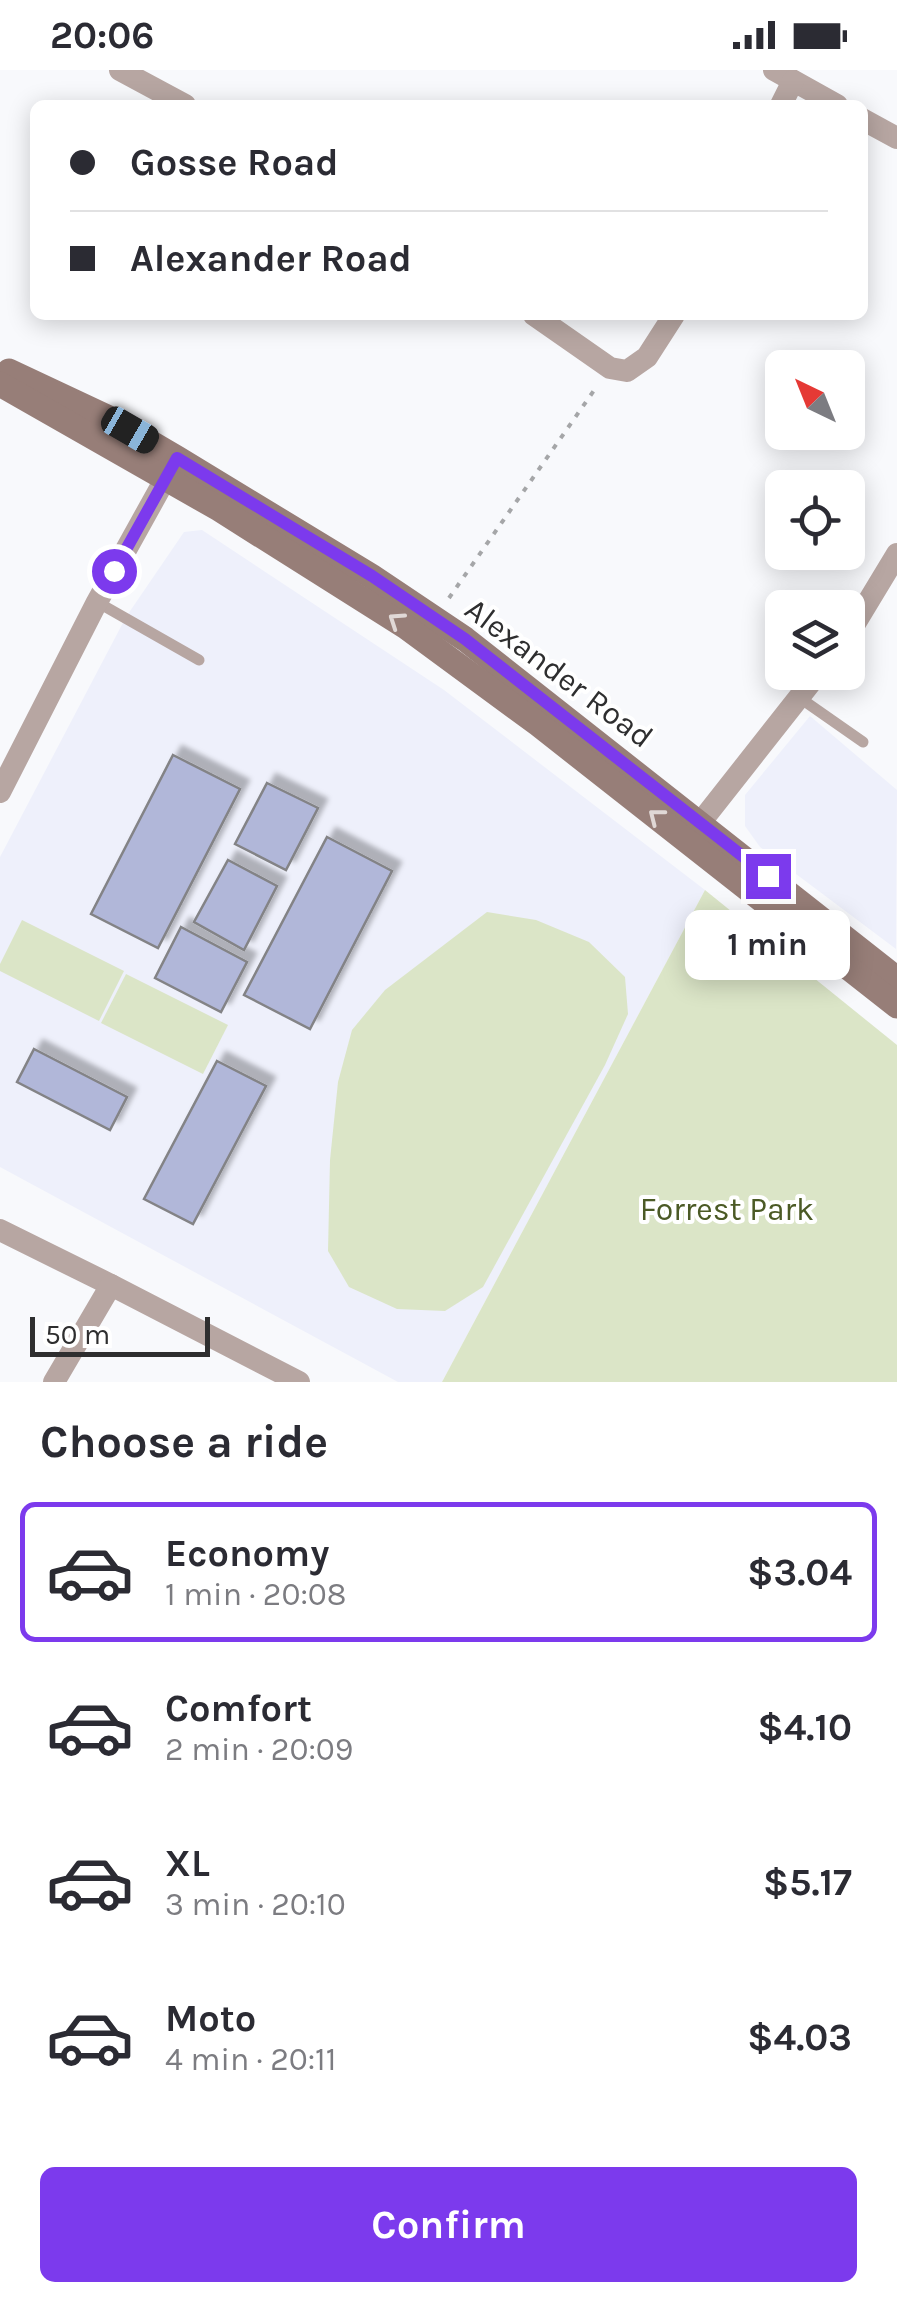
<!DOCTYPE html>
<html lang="en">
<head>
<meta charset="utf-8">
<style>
  body { margin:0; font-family:Karla,sans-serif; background:#f7f7f7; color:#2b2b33; height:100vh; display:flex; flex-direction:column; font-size:38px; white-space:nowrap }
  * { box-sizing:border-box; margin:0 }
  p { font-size:32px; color:#7c7c81 }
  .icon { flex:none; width:55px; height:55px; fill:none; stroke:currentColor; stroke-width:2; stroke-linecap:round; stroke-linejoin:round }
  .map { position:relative; height:1312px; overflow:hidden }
  .side { display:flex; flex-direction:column; background:#fff; flex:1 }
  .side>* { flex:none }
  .hud { position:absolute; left:30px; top:30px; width:838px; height:220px; border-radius:15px; box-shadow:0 5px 25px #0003; display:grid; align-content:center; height:220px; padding:0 40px; background:#fff }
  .needle { width:65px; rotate:317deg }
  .tools { position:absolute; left:765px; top:280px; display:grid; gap:20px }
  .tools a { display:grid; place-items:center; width:100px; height:100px; border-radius:15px; background:#fff; box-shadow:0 5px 25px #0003; font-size:50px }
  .scale { position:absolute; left:30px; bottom:25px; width:180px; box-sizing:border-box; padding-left:10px; border:5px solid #2e2e2f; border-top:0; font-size:28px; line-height:35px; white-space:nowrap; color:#2e2e2f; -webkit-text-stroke:8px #fff; paint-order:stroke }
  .end { position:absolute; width:45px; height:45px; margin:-22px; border:12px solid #7c3aed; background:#fff; box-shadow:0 0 0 5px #fff }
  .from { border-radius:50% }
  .bubble { position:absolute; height:70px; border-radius:15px; background:#fff; box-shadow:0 5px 25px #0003; font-size:32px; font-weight:700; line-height:70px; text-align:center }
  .car { position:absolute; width:30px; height:60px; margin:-30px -15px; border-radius:12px; box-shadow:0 0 8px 2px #0007; background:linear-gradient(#222 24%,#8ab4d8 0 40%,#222 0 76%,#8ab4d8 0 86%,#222 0) }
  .hud b { display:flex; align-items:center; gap:35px; height:95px; font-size:38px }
  .hud b+b { border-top:2px solid #e1e1e2 }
  .hud i { width:25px; height:25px; background:#2b2b33 }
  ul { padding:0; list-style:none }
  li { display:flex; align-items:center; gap:30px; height:140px; margin:0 20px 15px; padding:0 20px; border:5px solid transparent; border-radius:15px }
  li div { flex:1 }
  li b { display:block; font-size:38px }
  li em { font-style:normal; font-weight:700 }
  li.selected { border-color:#7c3aed }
  li>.icon { width:90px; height:90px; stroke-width:1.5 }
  h2 { padding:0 40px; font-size:45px; line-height:120px }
  .primary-button { display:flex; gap:20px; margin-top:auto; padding:20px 40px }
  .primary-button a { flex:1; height:115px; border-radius:15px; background:#7c3aed; color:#fff; font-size:40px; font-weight:700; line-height:115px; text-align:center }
  .status { display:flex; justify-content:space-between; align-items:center; height:70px; padding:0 50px; background:#fff; direction:ltr }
  .status svg { height:28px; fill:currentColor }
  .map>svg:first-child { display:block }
</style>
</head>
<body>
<div class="status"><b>20:06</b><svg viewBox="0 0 49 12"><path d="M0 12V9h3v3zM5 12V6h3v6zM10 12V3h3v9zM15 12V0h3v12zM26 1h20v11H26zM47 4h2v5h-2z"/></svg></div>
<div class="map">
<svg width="897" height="1312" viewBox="0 0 897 1312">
  <defs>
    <filter id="shadow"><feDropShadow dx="9" dy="-9" stdDeviation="2.5" flood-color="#0004"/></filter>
  </defs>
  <rect width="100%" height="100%" fill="#f8f9fc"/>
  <g fill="#eef0fb">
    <path d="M 202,460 L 444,620 L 705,820 L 442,1312 L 398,1312 L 0,1097 L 0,787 L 126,547 L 184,462 Z"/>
    <path d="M 810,646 L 897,720 L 896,879 L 760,777 L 745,756 L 745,725 Z"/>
  </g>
  <g fill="#dbe5c7">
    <path d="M 705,820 L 897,975 L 897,1312 L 442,1312 Z"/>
    <path d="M 487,842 L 536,850 L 589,872 L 625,907 L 628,944 L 605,995 L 483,1217 L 445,1241 L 397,1239 L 349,1217 L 328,1181 L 330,1090 L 338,1012 L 352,960 L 385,920 Z"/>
    <path d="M 22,850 L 124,901 L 99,951 L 0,901 L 0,894 Z"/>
    <path d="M 126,904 L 228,955 L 203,1004 L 101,953 Z"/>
  </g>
  <g fill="#b1b7d9" stroke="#838386" stroke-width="2.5" filter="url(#shadow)">
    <path d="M 173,685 L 240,719 L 158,878 L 91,844 Z"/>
    <path d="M 267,713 L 318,738 L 286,800 L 235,774 Z"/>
    <path d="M 327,767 L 392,801 L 310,959 L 244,925 Z"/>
    <path d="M 228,790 L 277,816 L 244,880 L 194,852 Z"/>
    <path d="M 181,857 L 247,892 L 221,942 L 155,908 Z"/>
    <path d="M 34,979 L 127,1027 L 110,1060 L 17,1012 Z"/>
    <path d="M 217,991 L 266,1016 L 193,1154 L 144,1129 Z"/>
  </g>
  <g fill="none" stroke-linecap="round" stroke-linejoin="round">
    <path stroke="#a5a6a8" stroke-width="4" stroke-dasharray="5 8" stroke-linecap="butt" d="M 449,528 L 595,319"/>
    <g stroke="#b7a6a2" stroke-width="11">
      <path d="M 97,532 L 199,590"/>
      <path d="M 800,628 L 863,672"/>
    </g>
    <g stroke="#b7a6a2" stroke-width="22">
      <path d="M 120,0 L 185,35"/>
      <path d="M 774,0 L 837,35"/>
      <path d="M 781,35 L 793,11"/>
      <path d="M 862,49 L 897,68"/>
      <path d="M 534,245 L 610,298 L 627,301 L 647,287 L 674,245"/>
      <path d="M 848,565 L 897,484"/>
      <path d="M 0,722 L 97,532 L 173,395"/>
      <path d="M 689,767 L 819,602"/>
      <path d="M 0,1160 L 111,1215"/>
      <path d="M 54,1312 L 111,1215 L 299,1312"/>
    </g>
    <g stroke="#977e78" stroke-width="25">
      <path d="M 9,301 L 107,347 L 177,388 L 371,506 L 465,569 L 897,909"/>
      <path d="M 0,314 L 219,439 L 406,557 L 538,654 L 897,936"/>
    </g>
  </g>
  <defs><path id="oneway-chevron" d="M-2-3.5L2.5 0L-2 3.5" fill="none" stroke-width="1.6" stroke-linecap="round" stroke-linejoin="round" transform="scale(2.5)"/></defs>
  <g stroke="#e0d8d6">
    <use href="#oneway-chevron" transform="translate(396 550) rotate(-146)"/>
    <use href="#oneway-chevron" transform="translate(656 746) rotate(-142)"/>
  </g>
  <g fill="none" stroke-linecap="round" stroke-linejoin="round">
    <path stroke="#7c3aed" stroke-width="12" d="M 114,501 L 177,388 L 372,506 L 465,569 L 768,806"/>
  </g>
  <g text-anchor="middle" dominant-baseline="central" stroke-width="8" stroke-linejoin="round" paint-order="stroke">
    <g font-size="32" fill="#2e2e2f" stroke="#fff">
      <text transform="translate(559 603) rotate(37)">Alexander Road</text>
    </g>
    <g font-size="32" fill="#4b5a25" stroke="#fff">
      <text x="727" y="1139">Forrest Park</text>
    </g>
  </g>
</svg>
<div class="tools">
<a><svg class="needle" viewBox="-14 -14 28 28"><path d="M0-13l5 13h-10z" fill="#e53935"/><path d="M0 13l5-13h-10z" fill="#7c7c81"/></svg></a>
<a><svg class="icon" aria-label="locate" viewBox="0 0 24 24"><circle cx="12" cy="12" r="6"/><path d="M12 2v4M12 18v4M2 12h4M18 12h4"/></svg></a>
<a><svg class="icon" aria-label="layers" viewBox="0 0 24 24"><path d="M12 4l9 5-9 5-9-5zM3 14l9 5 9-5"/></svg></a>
</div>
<div class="scale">50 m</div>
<i class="end from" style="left:114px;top:501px"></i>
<i class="end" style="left:768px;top:806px"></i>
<div class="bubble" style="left:685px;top:840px;width:165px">1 min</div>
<i class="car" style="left:130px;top:360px;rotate:120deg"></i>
<div class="hud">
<b><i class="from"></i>Gosse Road</b>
<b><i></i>Alexander Road</b>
</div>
</div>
<section class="side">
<h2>Choose a ride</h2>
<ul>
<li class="selected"><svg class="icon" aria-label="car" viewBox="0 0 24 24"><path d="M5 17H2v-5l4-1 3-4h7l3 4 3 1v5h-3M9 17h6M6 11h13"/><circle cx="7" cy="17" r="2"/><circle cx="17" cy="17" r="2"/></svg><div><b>Economy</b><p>1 min · 20:08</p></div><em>$3.04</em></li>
<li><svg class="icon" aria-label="car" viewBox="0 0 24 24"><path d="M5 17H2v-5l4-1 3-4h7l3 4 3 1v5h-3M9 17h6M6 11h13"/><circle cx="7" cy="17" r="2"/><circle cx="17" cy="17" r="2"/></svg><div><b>Comfort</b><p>2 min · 20:09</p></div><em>$4.10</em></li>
<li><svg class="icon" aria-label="car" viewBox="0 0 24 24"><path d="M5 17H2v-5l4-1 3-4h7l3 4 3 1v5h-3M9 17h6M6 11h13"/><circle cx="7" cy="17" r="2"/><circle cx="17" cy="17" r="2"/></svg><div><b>XL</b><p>3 min · 20:10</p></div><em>$5.17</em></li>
<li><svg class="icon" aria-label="car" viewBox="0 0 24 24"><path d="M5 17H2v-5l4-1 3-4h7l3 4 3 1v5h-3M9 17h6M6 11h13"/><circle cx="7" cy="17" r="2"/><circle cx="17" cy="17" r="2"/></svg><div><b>Moto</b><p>4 min · 20:11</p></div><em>$4.03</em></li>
</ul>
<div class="primary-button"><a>Confirm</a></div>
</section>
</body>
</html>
